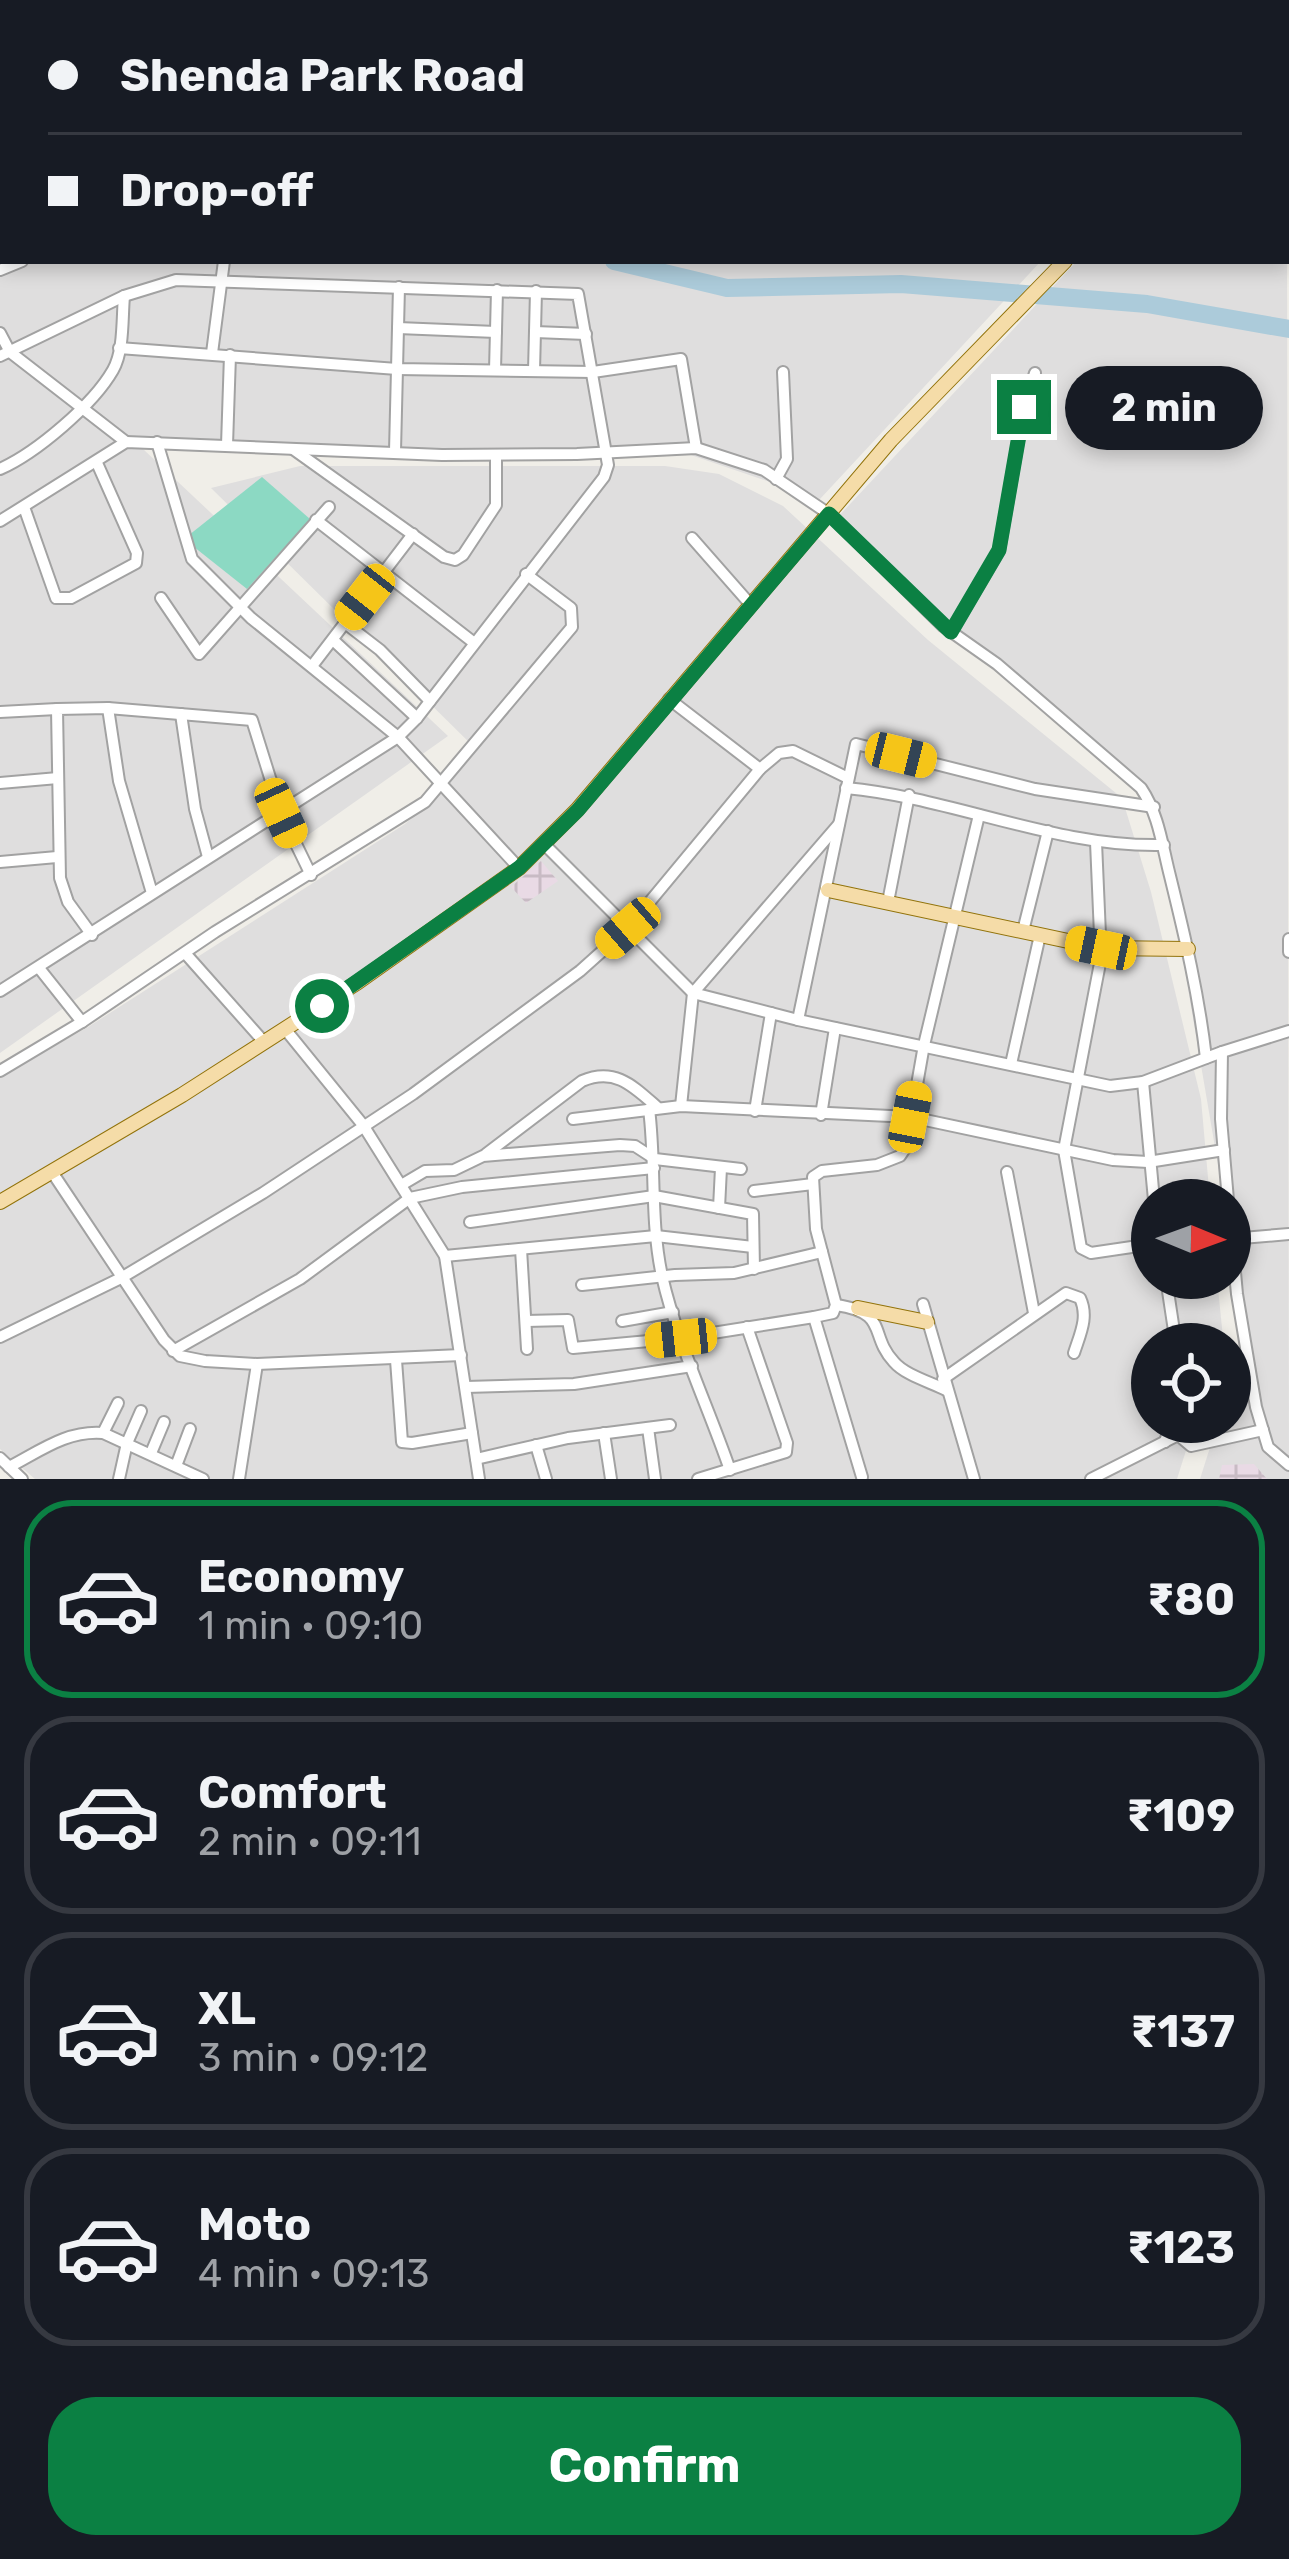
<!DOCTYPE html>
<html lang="en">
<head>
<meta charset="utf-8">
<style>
  body { margin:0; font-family:Rubik,sans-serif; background:#20242c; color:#f1f3f6; height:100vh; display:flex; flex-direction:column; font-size:45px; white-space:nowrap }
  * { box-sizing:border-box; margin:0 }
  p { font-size:39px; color:#9ea1a6 }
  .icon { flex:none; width:66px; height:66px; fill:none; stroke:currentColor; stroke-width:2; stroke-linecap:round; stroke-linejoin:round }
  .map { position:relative; height:1479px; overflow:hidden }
  .panel { display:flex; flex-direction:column; background:#171b24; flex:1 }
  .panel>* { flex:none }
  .top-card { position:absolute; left:0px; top:0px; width:1290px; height:264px; box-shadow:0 6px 18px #0003; display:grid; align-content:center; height:264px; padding:0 48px; background:#171b24 }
  .needle { width:78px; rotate:91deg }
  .tools { position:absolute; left:1131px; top:1179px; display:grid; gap:24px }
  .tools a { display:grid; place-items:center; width:120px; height:120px; border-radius:50%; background:#171b24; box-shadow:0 6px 18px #0003; font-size:60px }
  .end { position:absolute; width:54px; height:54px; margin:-27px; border:15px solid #0b8043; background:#fff; box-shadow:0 0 0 6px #fff }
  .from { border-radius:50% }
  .bubble { position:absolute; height:84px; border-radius:42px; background:#171b24; box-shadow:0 6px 18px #0003; font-size:39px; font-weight:700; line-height:84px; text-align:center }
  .car { position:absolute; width:36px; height:72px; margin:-36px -18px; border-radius:15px; box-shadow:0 0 9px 3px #0007; background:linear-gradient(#f5c518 24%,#345 0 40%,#f5c518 0 76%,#345 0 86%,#f5c518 0) }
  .top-card b { display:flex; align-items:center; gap:42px; height:114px; font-size:45px }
  .top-card b+b { border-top:3px solid #363941 }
  .top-card i { width:30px; height:30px; background:#f1f3f6 }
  ul { padding:21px 0 0; list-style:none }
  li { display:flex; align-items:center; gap:36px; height:198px; margin:0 24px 18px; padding:0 24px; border:6px solid #363941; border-radius:48px }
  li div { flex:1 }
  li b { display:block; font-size:45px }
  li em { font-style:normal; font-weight:700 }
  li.current { border-color:#0b8043 }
  li>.icon { width:108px; height:108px; stroke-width:1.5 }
  .button { display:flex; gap:24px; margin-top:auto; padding:24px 48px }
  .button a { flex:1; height:138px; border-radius:48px; background:#0b8043; color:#fff; font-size:48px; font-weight:700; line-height:138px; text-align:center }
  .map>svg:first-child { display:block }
</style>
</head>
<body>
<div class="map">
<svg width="1289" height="1479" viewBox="0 0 1289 1479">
  <defs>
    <pattern id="industrial-grid" width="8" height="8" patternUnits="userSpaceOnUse" patternTransform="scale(3)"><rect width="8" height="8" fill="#e9dae5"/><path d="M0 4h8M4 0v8" fill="none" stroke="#c8bbc4"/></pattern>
    <pattern id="water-ripples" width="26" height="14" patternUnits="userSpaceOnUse" patternTransform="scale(3)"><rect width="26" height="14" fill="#accbda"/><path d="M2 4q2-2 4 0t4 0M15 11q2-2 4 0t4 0" fill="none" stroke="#94aebb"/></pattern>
  </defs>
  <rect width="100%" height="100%" fill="#f0eee8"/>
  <g fill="#dfdede">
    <path d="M 0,0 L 605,3 L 3,3 L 3,261 L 1041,261 L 820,499 L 682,452 L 143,449 L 448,736 L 0,1053 Z"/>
    <path d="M 707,0 L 1289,0 L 1289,88 L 1287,3 Z"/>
    <path d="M 1287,202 L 1289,1479 L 1200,1479 L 1218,1422 L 1230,1422 L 1230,1386 L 1243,1347 L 1230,1200 L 1224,1200 L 1157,807 L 938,617 L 837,518 L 1077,261 L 1287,261 Z"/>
    <path d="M 300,466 L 665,466 L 719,474 L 783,506 L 928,640 L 1122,798 L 1151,892 L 1201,1099 L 1210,1200 L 1152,1200 L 1152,1278 L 1217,1278 L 1223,1338 L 1221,1344 L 1152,1344 L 1152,1422 L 1195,1422 L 1177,1479 L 35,1479 L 0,1449 L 0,1077 L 88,1027 L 405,824 L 438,795 L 477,750 L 211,488 Z"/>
  </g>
  <g fill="url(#industrial-grid)">
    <path d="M 541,861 L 558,881 L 526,903 L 511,887 Z"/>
    <path d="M 1254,1464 L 1267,1479 L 1219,1479 L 1222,1465 Z"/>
  </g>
  <path fill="#8cd9c3" d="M 262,477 L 310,519 L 247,589 L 184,539 Z"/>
  <path fill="url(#water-ripples)" d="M 308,0 L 306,3 L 74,0 Z"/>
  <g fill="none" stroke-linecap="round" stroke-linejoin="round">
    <g stroke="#accbda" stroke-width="18">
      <path d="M 0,40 L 3,41"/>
      <path d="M 614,261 L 727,288 L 901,284 L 1147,304 L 1289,329"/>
    </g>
    <defs>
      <g id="minor">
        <path d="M 977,0 L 988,3"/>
        <path d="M 1162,0 L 1162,3"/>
        <path d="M 842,3 L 843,0"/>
        <path d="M 1287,21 L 1289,11"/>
        <path d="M 0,81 L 3,82"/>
        <path d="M 1287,100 L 1289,100"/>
        <path d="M 0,174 L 3,174"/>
        <path d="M 0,270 L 22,261"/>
        <path d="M 398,328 L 496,332"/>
        <path d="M 535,332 L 586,334"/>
        <path d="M 0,333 L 10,352 L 126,442"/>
        <path d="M 119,348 L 397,369 L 593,372 L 681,359 L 696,448"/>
        <path d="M 212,353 L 224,261"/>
        <path d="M 0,356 L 124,296 L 176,280 L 578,294 L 608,465 L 604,477 L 417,718 L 398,737 L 0,991"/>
        <path d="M 495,370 L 497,290"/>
        <path d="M 534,371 L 536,291"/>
        <path d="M 157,442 L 192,559 L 251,618 L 398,737 L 519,868"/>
        <path d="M 227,445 L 230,355"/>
        <path d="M 293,449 L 444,557 L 455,560 L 463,555 L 496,505 L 496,455"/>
        <path d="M 395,451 L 399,287"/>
        <path d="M 0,469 C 36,453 93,405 113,370 C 124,351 122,319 124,296"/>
        <path d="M 776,479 L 787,459 L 783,372"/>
        <path d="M 24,507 L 56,598 L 71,598 L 136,563 L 137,553 L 97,463"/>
        <path d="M 316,520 L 473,642"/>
        <path d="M 0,521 L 126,442 L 442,455 L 577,454 L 696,448 L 764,470 L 829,514 L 943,626 L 997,664 L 1141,788 C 1159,815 1162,845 1170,876 C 1185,937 1199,996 1206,1058"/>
        <path d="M 692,538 L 750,604"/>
        <path d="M 161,598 L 199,654 L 329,507"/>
        <path d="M 345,623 L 380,650 L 430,701"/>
        <path d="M 951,632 L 999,551 L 1024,407 L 1035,373"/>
        <path d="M 333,640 L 417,718"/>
        <path d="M 312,666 L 413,534"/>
        <path d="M 669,699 L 760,769"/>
        <path d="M 108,708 L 119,781 L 152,893"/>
        <path d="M 0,712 L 57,709"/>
        <path d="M 181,714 L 195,809 L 208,857"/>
        <path d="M 0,783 L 58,778"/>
        <path d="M 846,788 C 954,798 1055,848 1164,845"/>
        <path d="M 1096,842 L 1101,958 L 1064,1150 L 1081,1248 L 1091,1253 L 1152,1244"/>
        <path d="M 544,844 L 693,993 L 798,1020 L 1110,1086 L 1143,1082 L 1222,1052 L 1221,1119 L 1228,1200"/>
        <path d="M 0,862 L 57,857"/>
        <path d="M 888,902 L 909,795"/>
        <path d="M 1023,931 L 1048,831"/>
        <path d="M 92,935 L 68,902 L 60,878 L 57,709 L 108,708 L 252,720 L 281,813 L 311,875"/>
        <path d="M 1289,939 L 1289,952"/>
        <path d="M 185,953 L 264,1042"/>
        <path d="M 39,968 L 82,1022"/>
        <path d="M 798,1020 L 856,744 L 1035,789 L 1154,807"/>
        <path d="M 285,1029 L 363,1125 L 445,1256 L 479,1479"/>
        <path d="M 1222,1052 L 1289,1031"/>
        <path d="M 1011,1064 L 1040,935"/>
        <path d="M 0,1071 L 82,1022 L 215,932 L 425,802 L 572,627 L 571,608 L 526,574"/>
        <path d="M 1143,1082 L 1154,1200"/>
        <path d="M 681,1106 L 693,993 L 839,824"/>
        <path d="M 649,1109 C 656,1164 650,1221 662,1276 C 677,1342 708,1406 730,1470"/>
        <path d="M 755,1111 L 771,1013"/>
        <path d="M 821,1115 L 835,1028"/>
        <path d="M 573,1119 L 681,1106 L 911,1117 L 1113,1160 L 1148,1162 L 1224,1150"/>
        <path d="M 486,1154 L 582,1081 C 615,1067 633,1086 657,1107"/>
        <path d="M 52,1172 L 164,1340 L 180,1356 L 205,1361 L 257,1364 L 461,1355"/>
        <path d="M 1007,1172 L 1034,1313"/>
        <path d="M 403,1184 L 425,1171 L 454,1170 L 483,1156 L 620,1145 L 635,1146 L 655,1159 L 741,1169"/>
        <path d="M 754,1191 L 813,1184"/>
        <path d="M 719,1208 L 721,1168"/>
        <path d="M 1230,1218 L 1237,1294 L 1256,1407 L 1268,1447 L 1289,1465"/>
        <path d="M 470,1222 L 654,1196 L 753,1214 L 754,1269"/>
        <path d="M 1230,1239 L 1289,1234"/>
        <path d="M 521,1249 L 527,1349"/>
        <path d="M 445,1256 L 656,1236 L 753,1247"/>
        <path d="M 1166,1278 L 1176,1344"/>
        <path d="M 582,1285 L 675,1275 L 734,1273 L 822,1252"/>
        <path d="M 923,1304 L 974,1479"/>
        <path d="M 836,1305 C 890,1313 868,1334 894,1362 C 905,1375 930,1382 946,1390"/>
        <path d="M 526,1321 L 568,1320 L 573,1348 L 681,1338 L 814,1317"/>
        <path d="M 622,1321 L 673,1312"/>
        <path d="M 0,1337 L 121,1278 L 263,1193 L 413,1094 L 580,971 L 628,928 L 760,769 L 779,753 L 793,751 L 848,778"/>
        <path d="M 173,1351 L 300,1279 L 410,1198 L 462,1187 L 654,1168"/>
        <path d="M 396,1360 L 402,1442 L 412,1443 L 472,1433"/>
        <path d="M 943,1379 L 1066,1293 L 1080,1298 C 1089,1317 1080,1334 1074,1353"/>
        <path d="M 466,1387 L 574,1384 L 692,1366"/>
        <path d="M 648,1428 L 655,1479"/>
        <path d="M 103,1433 L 118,1403"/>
        <path d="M 604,1433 L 611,1479"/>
        <path d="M 1165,1442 L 1171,1422"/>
        <path d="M 536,1445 L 546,1479"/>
        <path d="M 151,1453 L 164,1422"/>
        <path d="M 0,1458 L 22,1479"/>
        <path d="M 476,1459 L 568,1438 L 670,1425"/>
        <path d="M 176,1466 L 190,1429"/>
        <path d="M 9,1467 C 40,1451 67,1430 103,1433 L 203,1479"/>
        <path d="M 862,1477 L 814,1317 L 833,1313 L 836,1305 L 816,1229 L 813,1177 L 822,1171 L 877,1165 L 900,1156 L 906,1147 L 924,1045 L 979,815"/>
        <path d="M 119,1479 L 127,1443 L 141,1411"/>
        <path d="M 239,1479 L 257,1364"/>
        <path d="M 698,1479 L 786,1452 L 787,1443 L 747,1327"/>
        <path d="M 1091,1479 L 1178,1435 L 1191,1446 L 1263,1430"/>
      </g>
      <g id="major">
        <path d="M 612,0 L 622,3"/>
        <path d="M 689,0 L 700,3"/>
        <path d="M 1287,192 L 1289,192"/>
        <path d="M 1287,204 L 1289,205"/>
        <path d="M 828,890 L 1101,948 L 1188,949"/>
        <path d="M 0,1202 L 182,1095 L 358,982 L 519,868 L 577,810 L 891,440 L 1065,261"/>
        <path d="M 858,1308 L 927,1322"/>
      </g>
    </defs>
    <use href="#minor" stroke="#a2a2a2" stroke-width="14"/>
    <use href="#major" stroke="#92730b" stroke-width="16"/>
    <use href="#minor" stroke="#fff" stroke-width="10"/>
    <use href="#major" stroke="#f5dca8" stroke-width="14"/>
  </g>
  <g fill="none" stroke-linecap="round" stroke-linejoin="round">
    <path stroke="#0b8043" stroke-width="15" d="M 322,1006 L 519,868 L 578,810 L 829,514 L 951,632 L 999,550 L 1024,407"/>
  </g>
</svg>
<div class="tools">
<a><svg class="needle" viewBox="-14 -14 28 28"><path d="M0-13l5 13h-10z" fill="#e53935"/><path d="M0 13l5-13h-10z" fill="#9ea1a6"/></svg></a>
<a><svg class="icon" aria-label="locate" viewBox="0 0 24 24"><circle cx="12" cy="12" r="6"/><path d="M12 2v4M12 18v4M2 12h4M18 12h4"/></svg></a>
</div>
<i class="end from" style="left:322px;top:1006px"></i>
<i class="end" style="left:1024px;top:407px"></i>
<div class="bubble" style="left:1065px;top:366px;width:198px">2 min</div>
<i class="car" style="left:365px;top:597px;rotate:218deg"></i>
<i class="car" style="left:901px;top:755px;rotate:104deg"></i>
<i class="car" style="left:281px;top:813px;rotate:155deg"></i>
<i class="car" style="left:628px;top:928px;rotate:229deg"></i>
<i class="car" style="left:1101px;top:948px;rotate:282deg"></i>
<i class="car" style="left:910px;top:1117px;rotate:11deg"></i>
<i class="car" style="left:681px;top:1338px;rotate:264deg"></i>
<div class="top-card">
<b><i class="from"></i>Shenda Park Road</b>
<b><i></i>Drop-off</b>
</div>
</div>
<section class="panel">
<ul>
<li class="current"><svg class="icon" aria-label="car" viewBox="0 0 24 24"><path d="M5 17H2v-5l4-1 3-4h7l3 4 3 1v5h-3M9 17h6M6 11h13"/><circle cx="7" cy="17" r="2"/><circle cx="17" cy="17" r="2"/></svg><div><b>Economy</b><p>1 min · 09:10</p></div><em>₹80</em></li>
<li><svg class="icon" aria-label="car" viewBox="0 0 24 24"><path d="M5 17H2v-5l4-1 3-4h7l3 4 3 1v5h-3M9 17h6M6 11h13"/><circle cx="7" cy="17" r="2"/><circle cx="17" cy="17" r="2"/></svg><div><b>Comfort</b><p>2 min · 09:11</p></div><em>₹109</em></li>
<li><svg class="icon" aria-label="car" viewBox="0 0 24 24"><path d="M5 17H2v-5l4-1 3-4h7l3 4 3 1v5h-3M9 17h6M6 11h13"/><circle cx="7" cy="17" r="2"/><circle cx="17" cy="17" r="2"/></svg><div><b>XL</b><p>3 min · 09:12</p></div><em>₹137</em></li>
<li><svg class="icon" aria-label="car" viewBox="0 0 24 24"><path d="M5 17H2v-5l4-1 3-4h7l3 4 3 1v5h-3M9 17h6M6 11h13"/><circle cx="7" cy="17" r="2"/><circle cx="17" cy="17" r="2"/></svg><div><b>Moto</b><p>4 min · 09:13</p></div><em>₹123</em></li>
</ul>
<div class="button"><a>Confirm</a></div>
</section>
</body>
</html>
